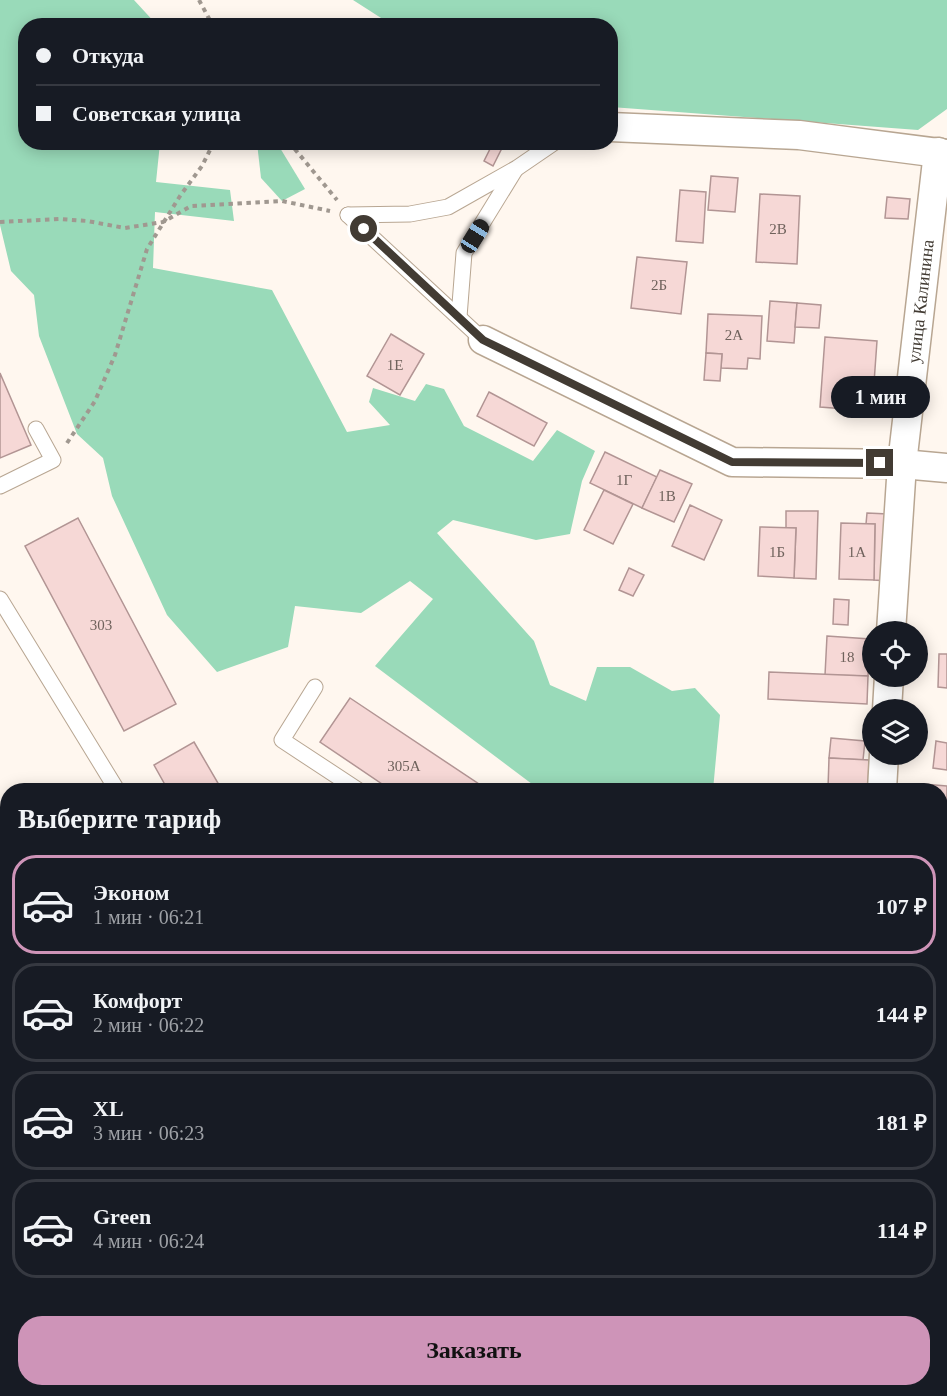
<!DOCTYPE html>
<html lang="ru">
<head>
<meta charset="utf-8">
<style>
  body { margin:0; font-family:"Times New Roman",serif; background:#242831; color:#f1f3f6; height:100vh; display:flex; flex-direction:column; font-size:22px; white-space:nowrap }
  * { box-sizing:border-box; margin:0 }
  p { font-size:20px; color:#9ea1a6 }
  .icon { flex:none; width:33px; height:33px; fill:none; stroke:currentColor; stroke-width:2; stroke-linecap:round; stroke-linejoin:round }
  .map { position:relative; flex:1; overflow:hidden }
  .side { position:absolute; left:0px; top:783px; width:948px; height:614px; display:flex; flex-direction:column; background:#171b24; border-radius:24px 24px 0 0; box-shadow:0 3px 15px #0003 }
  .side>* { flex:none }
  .banner { position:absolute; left:18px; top:18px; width:600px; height:132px; border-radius:24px; box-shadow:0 3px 15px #0003; display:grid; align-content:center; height:132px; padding:0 18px; background:#171b24 }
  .controls { position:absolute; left:862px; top:621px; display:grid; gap:12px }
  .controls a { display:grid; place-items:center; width:66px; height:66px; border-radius:50%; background:#171b24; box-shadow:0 3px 15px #0003; font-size:30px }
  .end { position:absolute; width:27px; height:27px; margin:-14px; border:8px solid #423b33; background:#fff; box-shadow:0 0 0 3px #fff }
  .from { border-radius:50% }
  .bubble { position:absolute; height:42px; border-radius:21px; background:#171b24; box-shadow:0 3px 15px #0003; font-size:20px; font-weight:700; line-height:42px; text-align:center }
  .car { position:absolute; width:18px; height:36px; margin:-18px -9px; border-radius:8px; box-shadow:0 0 4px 2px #0007; background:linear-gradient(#222 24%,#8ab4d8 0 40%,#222 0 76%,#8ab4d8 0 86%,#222 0) }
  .banner b { display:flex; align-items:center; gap:21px; height:57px; font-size:22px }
  .banner b+b { border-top:2px solid #363941 }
  .banner i { width:15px; height:15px; background:#f1f3f6 }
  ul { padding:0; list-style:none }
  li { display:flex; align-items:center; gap:18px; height:99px; margin:0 12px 9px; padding:0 6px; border:3px solid #363941; border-radius:24px }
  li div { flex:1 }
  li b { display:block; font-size:22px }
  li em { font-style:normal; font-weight:700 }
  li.on { border-color:#ce94b8 }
  li>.icon { width:54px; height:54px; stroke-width:1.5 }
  h2 { padding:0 18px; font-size:27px; line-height:72px }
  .button { display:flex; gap:12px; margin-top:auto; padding:12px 18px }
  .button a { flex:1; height:69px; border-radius:24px; background:#ce94b8; color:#111; font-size:24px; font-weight:700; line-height:69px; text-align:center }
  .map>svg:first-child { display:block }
</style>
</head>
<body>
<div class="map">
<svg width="947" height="1396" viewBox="0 0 947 1396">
  <rect width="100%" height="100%" fill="#fff7ef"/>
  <g fill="#99dab9">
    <path d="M 0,0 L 134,0 L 157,25 L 26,26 L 26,142 L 160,143 L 156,182 L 230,190 L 234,221 L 155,212 L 153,268 L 272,290 L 347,432 L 390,425 L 369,402 L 373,388 L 415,401 L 426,384 L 444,389 L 464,426 L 533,461 L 557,430 L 595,451 L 582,481 L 570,534 L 536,540 L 453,520 L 437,533 L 534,641 L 550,685 L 586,701 L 597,667 L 630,667 L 672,691 L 695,688 L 720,715 L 713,790 L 664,790 L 664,786 L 639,790 L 540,790 L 375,666 L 433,599 L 410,581 L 361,613 L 295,606 L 288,647 L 217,672 L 167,615 L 112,496 L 103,458 L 77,434 L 39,336 L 34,295 L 11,271 L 0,225 Z"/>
    <path d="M 353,0 L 947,0 L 947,109 L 918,130 L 611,107 L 610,26 L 392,25 Z"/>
    <path d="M 257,143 L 277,143 L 305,189 L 282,201 L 261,178 Z"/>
    <path d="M 663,1389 L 842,1389 L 842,1396 L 667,1396 Z"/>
  </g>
  <g fill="#f6d8d6" stroke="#b29594" stroke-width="1.5">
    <path d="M 493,143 L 502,148 L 493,166 L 484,161 Z"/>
    <path d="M 711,176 L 738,178 L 735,212 L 708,210 Z"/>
    <path d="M 680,190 L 706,192 L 703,243 L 676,241 Z"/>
    <path d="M 760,194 L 800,196 L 797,264 L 756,262 Z"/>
    <path d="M 887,197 L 910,199 L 908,219 L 885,218 Z"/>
    <path d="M 637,257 L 687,262 L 681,314 L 631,308 Z"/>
    <path d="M 770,301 L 797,303 L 794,343 L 767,341 Z"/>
    <path d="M 797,303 L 821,305 L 819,328 L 795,327 Z"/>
    <path d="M 708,314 L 762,316 L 760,359 L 748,358 L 747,369 L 721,368 L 722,354 L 706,353 Z"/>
    <path d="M 391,334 L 424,354 L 400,395 L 367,376 Z"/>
    <path d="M 825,337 L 877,341 L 872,411 L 820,407 Z"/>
    <path d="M 706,353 L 722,354 L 720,381 L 704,380 Z"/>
    <path d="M 0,373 L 31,445 L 0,458 Z"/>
    <path d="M 489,392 L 547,423 L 534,446 L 477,416 Z"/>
    <path d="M 605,452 L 657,477 L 642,508 L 590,483 Z"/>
    <path d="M 660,470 L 692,484 L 674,522 L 642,508 Z"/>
    <path d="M 604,490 L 633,504 L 613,544 L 584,530 Z"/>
    <path d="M 690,505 L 722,520 L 704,560 L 672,546 Z"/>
    <path d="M 786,511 L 818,511 L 816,579 L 794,578 L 796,528 L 786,528 Z"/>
    <path d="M 867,513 L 888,514 L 887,581 L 874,580 L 875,524 L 866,524 Z"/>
    <path d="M 78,518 L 176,704 L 124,731 L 25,546 Z"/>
    <path d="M 841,523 L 875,524 L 874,580 L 839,579 Z"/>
    <path d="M 760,527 L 796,528 L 794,578 L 758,576 Z"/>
    <path d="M 629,568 L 644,575 L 633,596 L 619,590 Z"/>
    <path d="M 834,599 L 849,600 L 848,625 L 833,624 Z"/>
    <path d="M 827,636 L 870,639 L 868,676 L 825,675 Z"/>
    <path d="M 939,654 L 947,654 L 947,688 L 938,687 Z"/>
    <path d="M 769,672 L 868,676 L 867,704 L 768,699 Z"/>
    <path d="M 350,698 L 488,790 L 391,790 L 320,742 Z"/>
    <path d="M 831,738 L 865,741 L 863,760 L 829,758 Z"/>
    <path d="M 936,741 L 947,743 L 947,770 L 933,768 Z"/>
    <path d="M 194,742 L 222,790 L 168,790 L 154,765 Z"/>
    <path d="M 829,758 L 869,760 L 868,790 L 828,788 Z"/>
    <path d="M 923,784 L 947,786 L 947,811 L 940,810 L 940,790 L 923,790 Z"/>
    <path d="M 940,839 L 947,840 L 947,888 L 940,887 Z"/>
    <path d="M 940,887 L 947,888 L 947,895 L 940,895 Z"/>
    <path d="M 8,900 L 8,951 L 0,956 L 0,905 Z"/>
    <rect x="940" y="983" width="7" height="34"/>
    <path d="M 940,1047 L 947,1047 L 947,1064 L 940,1063 Z"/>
    <path d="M 940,1082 L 947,1082 L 947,1117 L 940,1116 Z"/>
    <rect x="940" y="1140" width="7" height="16"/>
    <rect x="940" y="1170" width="7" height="60"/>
    <path d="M 8,1192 L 8,1250 L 0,1254 L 0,1196 Z"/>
    <rect x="940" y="1230" width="7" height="33"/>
    <path d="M 940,1308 L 947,1308 L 945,1361 L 940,1361 Z"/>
    <path d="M 946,1316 L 947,1316 L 947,1361 L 945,1361 Z"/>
    <path d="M 156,1389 L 306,1389 L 293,1396 L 159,1396 Z"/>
    <path d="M 462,1389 L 525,1389 L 513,1396 L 453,1396 Z"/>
    <path d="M 552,1389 L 602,1389 L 605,1396 L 555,1396 Z"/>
  </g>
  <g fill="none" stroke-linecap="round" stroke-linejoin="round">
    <defs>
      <g id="lane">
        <path d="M 348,215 L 410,214 L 448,207 L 517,168 L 555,142"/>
        <path d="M 348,215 L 483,340"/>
        <path d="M 459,317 L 464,253 L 515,170"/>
        <path d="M 0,486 L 53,460 L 36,429"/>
        <path d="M 0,599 L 117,790"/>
        <path d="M 315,687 L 282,740 L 358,790"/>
        <path d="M 103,1389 L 107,1396"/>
        <path d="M 427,1389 L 431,1396"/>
        <path d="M 539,1389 L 542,1395 L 540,1396"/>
      </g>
      <g id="street">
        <path d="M 610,127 L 799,135 L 947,154"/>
        <path d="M 483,340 L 732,462 L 902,464 L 947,468"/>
        <path id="s1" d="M 891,632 L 902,464 L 938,152"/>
        <path d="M 887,710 L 889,676"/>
        <path d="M 882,790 L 884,754"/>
        <path d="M 898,1389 L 947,1395"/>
        <path d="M 856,1396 L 856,1389"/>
      </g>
    </defs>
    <use href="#lane" stroke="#b8a692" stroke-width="17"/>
    <use href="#street" stroke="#b8a692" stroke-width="31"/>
    <g stroke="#a09890" stroke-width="4" stroke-dasharray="4.5 4.5" stroke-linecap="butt">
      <path d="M 199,0 L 213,26"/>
      <path d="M 289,142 L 337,200"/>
      <path d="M 0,222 L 60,219 L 87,221 L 125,228 L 163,222 L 191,206 L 282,201 L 330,211"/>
      <path d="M 67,443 L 95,401 L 115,355 L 147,249 L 180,196 L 202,166 L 214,142"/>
    </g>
    <use href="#lane" stroke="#fff" stroke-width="15"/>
    <use href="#street" stroke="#fff" stroke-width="28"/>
  </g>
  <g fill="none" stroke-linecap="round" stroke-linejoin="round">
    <path stroke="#423b33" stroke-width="8" d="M 364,229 L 483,340 L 732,462 L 880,463"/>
  </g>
  <g text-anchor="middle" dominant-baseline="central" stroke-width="6" stroke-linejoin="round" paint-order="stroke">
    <g font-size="15" fill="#6f625c">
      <text x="778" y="229">2В</text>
      <text x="659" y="285">2Б</text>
      <text x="734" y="335">2А</text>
      <text x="395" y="365">1Е</text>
      <text x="624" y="480">1Г</text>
      <text x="667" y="496">1В</text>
      <text x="777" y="552">1Б</text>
      <text x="857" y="552">1А</text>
      <text x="101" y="625">303</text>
      <text x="847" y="657">18</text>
      <text x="404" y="766">305А</text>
    </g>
    <g font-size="18" fill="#423b33" stroke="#fff">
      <text stroke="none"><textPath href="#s1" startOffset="332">улица Калинина</textPath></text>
    </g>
  </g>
</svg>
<div class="controls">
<a><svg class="icon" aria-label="locate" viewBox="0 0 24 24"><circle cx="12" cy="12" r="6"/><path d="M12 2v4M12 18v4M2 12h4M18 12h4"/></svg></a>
<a><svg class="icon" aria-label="layers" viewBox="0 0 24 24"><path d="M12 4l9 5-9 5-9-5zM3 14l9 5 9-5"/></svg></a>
</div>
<i class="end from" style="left:364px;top:229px"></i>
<i class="end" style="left:880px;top:463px"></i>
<div class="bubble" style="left:831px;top:376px;width:99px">1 мин</div>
<i class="car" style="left:475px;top:236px;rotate:32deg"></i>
<div class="banner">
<b><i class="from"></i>Откуда</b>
<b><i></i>Советская улица</b>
</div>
<section class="side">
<h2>Выберите тариф</h2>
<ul>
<li class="on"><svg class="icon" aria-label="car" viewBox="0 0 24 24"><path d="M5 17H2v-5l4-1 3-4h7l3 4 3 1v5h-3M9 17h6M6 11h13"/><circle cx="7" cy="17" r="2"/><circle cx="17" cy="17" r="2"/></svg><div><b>Эконом</b><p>1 мин · 06:21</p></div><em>107 ₽</em></li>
<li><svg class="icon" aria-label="car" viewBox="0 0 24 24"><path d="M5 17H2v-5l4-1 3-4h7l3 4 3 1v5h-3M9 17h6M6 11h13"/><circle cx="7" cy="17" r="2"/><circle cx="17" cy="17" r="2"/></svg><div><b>Комфорт</b><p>2 мин · 06:22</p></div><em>144 ₽</em></li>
<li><svg class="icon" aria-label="car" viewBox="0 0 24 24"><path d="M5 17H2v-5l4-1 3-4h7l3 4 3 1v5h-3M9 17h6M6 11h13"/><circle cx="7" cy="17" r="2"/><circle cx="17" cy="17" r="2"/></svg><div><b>XL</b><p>3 мин · 06:23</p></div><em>181 ₽</em></li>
<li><svg class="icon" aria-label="car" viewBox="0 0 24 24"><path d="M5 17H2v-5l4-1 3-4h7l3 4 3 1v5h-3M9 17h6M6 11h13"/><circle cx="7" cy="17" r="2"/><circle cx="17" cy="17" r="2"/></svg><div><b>Green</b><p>4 мин · 06:24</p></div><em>114 ₽</em></li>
</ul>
<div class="button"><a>Заказать</a></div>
</section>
</div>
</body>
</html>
